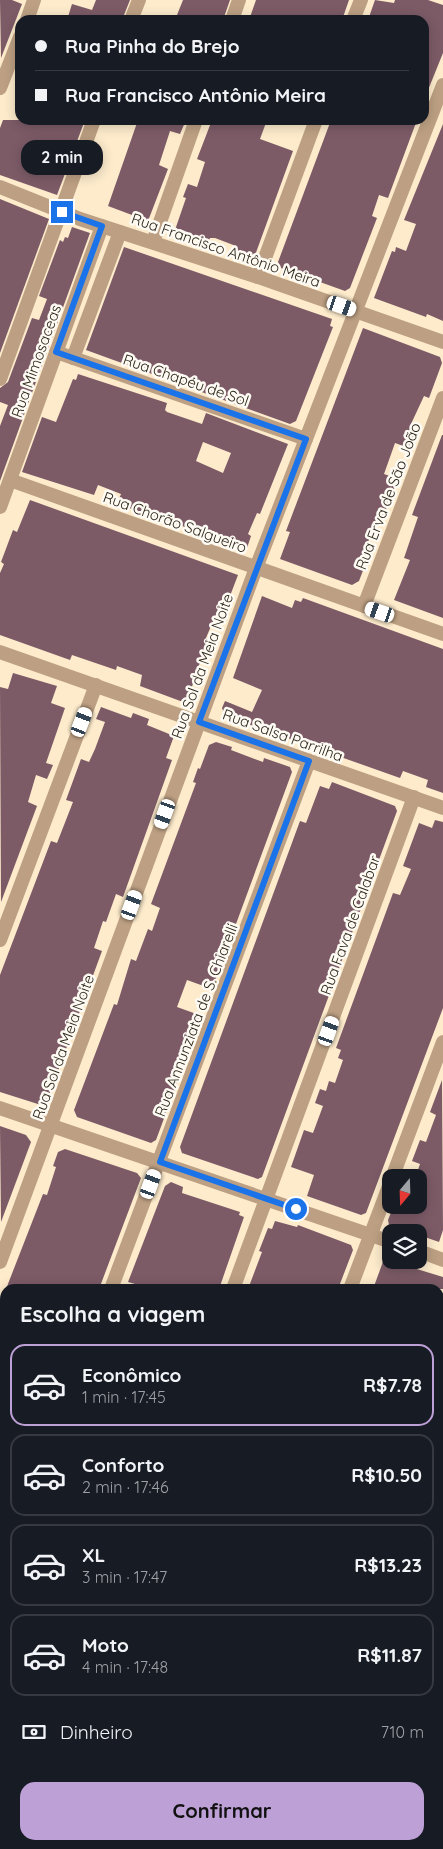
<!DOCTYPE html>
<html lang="pt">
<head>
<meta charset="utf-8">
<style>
  body { margin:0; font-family:Quicksand,sans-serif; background:#20242c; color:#f1f3f6; height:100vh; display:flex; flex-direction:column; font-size:19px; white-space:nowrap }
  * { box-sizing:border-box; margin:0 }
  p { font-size:16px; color:#9ea1a6 }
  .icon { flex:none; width:28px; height:28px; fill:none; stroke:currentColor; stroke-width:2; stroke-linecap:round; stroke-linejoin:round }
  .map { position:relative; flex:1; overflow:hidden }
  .side { position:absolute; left:0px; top:1284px; width:444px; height:566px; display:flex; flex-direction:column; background:#171b24; border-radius:15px 15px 0 0; box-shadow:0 2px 12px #0003 }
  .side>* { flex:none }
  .hud { position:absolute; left:15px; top:15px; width:414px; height:110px; border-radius:15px; box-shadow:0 2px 12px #0003; display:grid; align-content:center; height:110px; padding:0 20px; background:#171b24 }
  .needle { width:32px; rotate:199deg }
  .fabs { position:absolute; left:382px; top:1169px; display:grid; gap:10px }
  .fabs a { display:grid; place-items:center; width:45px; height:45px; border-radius:10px; background:#171b24; box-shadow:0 2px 12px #0003; font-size:25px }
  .end { position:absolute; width:22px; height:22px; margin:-11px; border:6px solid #1a73e8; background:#fff; box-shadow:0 0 0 2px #fff }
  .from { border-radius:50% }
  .bubble { position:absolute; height:35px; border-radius:15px; background:#171b24; box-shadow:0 2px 12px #0003; font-size:16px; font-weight:700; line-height:35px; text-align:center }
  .car { position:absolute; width:15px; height:30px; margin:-15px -8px; border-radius:6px; box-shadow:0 0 4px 1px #0007; background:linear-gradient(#fff 24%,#345 0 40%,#fff 0 76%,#345 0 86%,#fff 0) }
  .hud b { display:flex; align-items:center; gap:18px; height:48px; font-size:19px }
  .hud b+b { border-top:1px solid #363941 }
  .hud i { width:12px; height:12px; background:#f1f3f6 }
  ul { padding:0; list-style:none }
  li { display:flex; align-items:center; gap:15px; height:82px; margin:0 10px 8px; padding:0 10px; border:2px solid #363941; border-radius:15px }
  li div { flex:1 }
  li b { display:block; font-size:19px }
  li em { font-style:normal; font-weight:700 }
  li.current { border-color:#bda0d6 }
  li>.icon { width:45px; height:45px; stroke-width:1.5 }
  h2 { padding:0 20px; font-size:22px; line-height:60px }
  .pay { display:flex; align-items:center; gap:12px; height:55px; padding:0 20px; font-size:19px }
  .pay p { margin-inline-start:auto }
  .button { display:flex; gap:10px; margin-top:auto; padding:10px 20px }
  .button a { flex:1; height:58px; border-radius:15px; background:#bda0d6; color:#111; font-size:20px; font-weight:700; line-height:58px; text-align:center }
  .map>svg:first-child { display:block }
</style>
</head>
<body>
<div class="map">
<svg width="443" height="1849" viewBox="0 0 443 1849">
  <rect width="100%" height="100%" fill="#fdebcc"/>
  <g fill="#7c5b67" fill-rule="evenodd">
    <path d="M 0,0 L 12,0 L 22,4 L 1,58 Z"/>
    <path d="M 96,0 L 130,0 L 122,20 L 67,20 L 72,4 L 92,10 Z"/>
    <path d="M 183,0 L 230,0 L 223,20 L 175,20 Z"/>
    <path d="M 256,0 L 349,0 L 342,20 L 249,20 Z"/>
    <path d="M 375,0 L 394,3 L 395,0 L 428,0 L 443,5 L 443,53 L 424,100 L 424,20 L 368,20 Z"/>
    <path d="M 3,120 L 85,120 L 57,195 L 0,175 L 0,128 Z"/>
    <path d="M 138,120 L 186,120 L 180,134 L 170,131 L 159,165 L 168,169 L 148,221 L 108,206 Z"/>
    <path d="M 212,120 L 267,120 L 260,139 L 293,151 L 254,258 L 234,251 L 236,246 L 215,238 L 210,238 L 208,242 L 175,230 L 186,198 L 183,197 L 188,184 L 197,187 L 205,162 L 197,159 Z"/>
    <path d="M 331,120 L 417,120 L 388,198 L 379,195 L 372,216 L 377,218 L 350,288 L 345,291 L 281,268 L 278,262 Z"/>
    <path d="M 443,124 L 443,321 L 427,314 L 426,317 L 374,298 L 392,251 L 395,252 L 396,247 L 406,251 L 416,224 L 404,220 Z"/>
    <path d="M 0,199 L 49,219 L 0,353 Z"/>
    <path d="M 72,227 L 90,233 L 0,481 L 0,426 L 8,405 L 0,402 L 0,388 L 8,382 L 32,318 L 39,320 L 47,299 L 39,296 L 60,240 L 63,242 L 65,237 L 68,238 Z"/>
    <path d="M 124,247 L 332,319 L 330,326 L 333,327 L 296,421 L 290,424 L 86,350 Z"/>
    <path d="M 363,328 L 440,357 L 442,363 L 429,398 L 424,396 L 411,424 L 415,426 L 413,432 L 415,433 L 409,448 L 395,443 L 384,474 L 398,479 L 382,519 L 377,517 L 367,545 L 372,547 L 359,581 L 352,585 L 280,559 L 290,532 L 286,531 Z"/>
    <path d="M 78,374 L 167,403 L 165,410 L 167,412 L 202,424 L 206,413 L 288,444 L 260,514 L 257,513 L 248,534 L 251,536 L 247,548 L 117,504 L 121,494 L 98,485 L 94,495 L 22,472 L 42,417 L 56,422 L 73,379 L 76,380 ZM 203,442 L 231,453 L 223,473 L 196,461 Z"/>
    <path d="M 442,435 L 443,435 L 443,618 L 394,600 L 410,560 L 404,558 L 418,517 L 412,515 Z"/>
    <path d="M 30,500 L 238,575 L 225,609 L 219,607 L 206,638 L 211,640 L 207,651 L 204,650 L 188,699 L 183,702 L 140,686 L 142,675 L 117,666 L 116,670 L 72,655 L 70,660 L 0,635 L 0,573 L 4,564 L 1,562 L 13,530 L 17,532 Z"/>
    <path d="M 262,596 L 292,608 L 295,600 L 301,602 L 303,598 L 443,649 L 443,793 L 426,787 L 428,780 L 403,771 L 400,778 L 225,716 L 222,708 L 225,701 L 252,712 L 262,690 L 233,678 Z"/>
    <path d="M 13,673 L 57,686 L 51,703 L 65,708 L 46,763 L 53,765 L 47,779 L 36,775 L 28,802 L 37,806 L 1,902 L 0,687 L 8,689 Z"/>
    <path d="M 101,707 L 131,718 L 133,713 L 149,719 L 147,725 L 174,736 L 166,758 L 172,760 L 123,897 L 116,894 L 106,922 L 103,921 L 94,948 L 102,951 L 47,1101 L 41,1105 L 0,1092 L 0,975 L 51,841 L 57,843 L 73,802 L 66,800 L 81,759 L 89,762 L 95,749 L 105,722 L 96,719 Z"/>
    <path d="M 216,742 L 232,747 L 231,750 L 263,762 L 264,758 L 290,767 L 292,772 L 212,989 L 187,980 L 177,1007 L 202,1016 L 156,1140 L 151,1143 L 77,1117 L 74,1110 L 114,1004 L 117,1005 L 131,959 L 136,961 L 148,929 L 152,931 L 160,908 L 151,904 L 196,783 L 193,782 L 198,768 L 200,769 L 209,745 Z"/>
    <path d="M 332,782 L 395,806 L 397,811 L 262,1177 L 258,1179 L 182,1153 L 180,1147 L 300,821 L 306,823 L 320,786 L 329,789 Z"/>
    <path d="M 435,820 L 443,822 L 443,1008 L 366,1213 L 361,1215 L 307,1196 L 314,1175 L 291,1167 L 304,1130 L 313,1133 L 323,1106 L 315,1103 L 320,1089 L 326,1091 L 329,1081 L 335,1083 L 343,1060 L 338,1058 L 341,1050 L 336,1048 L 393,893 L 400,895 L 411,869 L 403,866 L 419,823 L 432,828 Z"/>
    <path d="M 442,1080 L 443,1230 L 439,1242 L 419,1235 L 419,1232 L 411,1232 L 389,1225 L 388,1220 L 394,1205 L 419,1205 L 419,1178 L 415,1178 L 420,1164 L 412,1161 L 420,1140 L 426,1142 L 436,1115 L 430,1112 Z"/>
    <path d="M 0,1126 L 26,1135 L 31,1142 L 1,1222 Z"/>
    <path d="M 65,1149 L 137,1173 L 141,1178 L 99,1289 L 6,1289 L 43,1194 L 47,1195 L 56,1167 L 53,1166 L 58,1152 Z"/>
    <path d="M 171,1182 L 183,1187 L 182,1193 L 240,1212 L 239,1215 L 244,1217 L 219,1289 L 204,1289 L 194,1285 L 193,1289 L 133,1289 L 135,1284 L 128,1282 L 165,1186 Z"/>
    <path d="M 275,1221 L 297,1227 L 298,1225 L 351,1245 L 353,1250 L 338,1289 L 248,1289 L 262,1252 L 259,1251 L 268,1228 L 272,1229 Z"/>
    <path d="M 384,1259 L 443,1277 L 443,1289 L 373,1289 Z"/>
  </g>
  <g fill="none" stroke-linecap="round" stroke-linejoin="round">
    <g stroke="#978a75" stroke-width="2.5" stroke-dasharray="1 4" stroke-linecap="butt">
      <path d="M 439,1434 L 443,1422"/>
      <path d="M 276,1849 L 277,1845"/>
    </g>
    <g stroke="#bda083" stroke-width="14">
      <path d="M 27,20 L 34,0"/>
      <path d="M 131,20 L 139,0"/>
      <path d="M 232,20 L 239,0"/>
      <path d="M 353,20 L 361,0"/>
      <path d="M 0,88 L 20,37"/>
      <path d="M 0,187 L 80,219 L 258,277 L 443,342"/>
      <path d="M 153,242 L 196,120"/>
      <path d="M 258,277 L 316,120"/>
      <path d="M 56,352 L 306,439"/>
      <path d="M 73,358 L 120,232"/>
      <path d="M 0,379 L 94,120"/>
      <path d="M 10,480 L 443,634"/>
      <path d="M 0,507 L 102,226"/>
      <path d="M 364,606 L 443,398"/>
      <path d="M 0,652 L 443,808"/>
      <path d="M 0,940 L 96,685"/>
      <path d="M 0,1108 L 391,1242"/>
      <path d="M 392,1178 L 443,1042"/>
      <path d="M 419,1251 L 443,1260"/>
      <path d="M 0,1262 L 256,568 L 443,85"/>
      <path d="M 111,1289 L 309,761"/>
      <path d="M 233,1289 L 414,797"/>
      <path d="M 350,1289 L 391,1181"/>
      <path d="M 0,1458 L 5,1459"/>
      <path d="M 439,1487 L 443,1488"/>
      <path d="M 0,1701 L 5,1702"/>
      <path d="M 439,1808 L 443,1796"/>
      <path d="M 0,1825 L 5,1827"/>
      <path d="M 77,1845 L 93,1849"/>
      <path d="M 129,1849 L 130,1845"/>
      <path d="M 424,1849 L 426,1845"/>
    </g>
    <g stroke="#a37a4e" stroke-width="15">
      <path d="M 439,1383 L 443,1372"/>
      <path d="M 439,1478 L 443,1467"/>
      <path d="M 439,1622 L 443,1623"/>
      <path d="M 257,1849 L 259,1845"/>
      <path d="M 303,1849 L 304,1845"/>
    </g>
  </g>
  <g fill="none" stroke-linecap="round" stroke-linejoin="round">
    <path stroke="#1a73e8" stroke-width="6" d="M 62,212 L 102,226 L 56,352 L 306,439 L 199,722 L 309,761 L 160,1162 L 296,1209"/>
  </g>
  <g text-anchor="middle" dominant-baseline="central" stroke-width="5" stroke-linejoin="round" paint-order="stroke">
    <g font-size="15" fill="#2c2519" stroke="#fefbf4">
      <text transform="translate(226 250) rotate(19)">Rua Francisco Antônio Meira</text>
      <text transform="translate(36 361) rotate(-70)">Rua Mimosaceas</text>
      <text transform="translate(186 380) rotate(19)">Rua Chapéu de Sol</text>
      <text transform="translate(388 496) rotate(-69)">Rua Erva de São João</text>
      <text transform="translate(175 522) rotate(20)">Rua Chorão Salgueiro</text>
      <text transform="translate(202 666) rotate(-70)">Rua Sol da Meia Noite</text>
      <text transform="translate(283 735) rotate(20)">Rua Salsa Parrilha</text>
      <text transform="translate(350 925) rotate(-70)">Rua Fava de Calabar</text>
      <text transform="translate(196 1020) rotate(-69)">Rua Annunziata de S. Chiarelli</text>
      <text transform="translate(63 1047) rotate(-70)">Rua Sol da Meia Noite</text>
    </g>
  </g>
</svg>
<div class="fabs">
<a><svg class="needle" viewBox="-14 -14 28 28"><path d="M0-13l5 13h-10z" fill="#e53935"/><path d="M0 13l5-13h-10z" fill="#9ea1a6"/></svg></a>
<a><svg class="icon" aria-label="layers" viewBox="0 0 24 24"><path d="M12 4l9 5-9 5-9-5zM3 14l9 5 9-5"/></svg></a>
</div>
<i class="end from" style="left:296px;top:1209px"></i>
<i class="end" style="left:62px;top:212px"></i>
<div class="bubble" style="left:21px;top:140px;width:82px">2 min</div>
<i class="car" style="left:342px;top:306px;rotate:109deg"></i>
<i class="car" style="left:380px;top:612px;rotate:289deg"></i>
<i class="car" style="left:82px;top:722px;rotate:21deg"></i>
<i class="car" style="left:165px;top:814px;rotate:200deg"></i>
<i class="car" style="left:132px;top:905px;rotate:20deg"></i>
<i class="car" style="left:329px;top:1031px;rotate:20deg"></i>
<i class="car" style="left:151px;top:1184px;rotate:20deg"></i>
<div class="hud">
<b><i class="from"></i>Rua Pinha do Brejo</b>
<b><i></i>Rua Francisco Antônio Meira</b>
</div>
<section class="side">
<h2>Escolha a viagem</h2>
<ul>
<li class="current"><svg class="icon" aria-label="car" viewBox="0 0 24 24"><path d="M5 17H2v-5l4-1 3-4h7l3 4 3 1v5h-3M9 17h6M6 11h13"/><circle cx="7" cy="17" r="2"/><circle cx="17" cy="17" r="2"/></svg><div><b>Econômico</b><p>1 min · 17:45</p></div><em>R$7.78</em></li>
<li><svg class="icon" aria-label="car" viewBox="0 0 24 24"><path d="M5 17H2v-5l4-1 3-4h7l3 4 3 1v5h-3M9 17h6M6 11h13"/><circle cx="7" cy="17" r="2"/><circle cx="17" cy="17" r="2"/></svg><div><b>Conforto</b><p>2 min · 17:46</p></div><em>R$10.50</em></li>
<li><svg class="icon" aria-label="car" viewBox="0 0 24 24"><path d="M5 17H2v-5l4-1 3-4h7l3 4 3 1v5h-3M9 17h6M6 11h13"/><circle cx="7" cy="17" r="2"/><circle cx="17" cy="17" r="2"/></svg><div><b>XL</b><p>3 min · 17:47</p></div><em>R$13.23</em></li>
<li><svg class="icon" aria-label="car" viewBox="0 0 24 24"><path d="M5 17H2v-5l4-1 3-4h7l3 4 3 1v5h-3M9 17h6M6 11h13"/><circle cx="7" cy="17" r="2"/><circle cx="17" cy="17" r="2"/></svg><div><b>Moto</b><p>4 min · 17:48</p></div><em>R$11.87</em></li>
</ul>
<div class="pay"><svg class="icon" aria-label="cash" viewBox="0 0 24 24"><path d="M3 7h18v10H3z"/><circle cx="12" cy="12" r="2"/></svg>Dinheiro<p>710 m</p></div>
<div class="button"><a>Confirmar</a></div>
</section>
</div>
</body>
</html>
